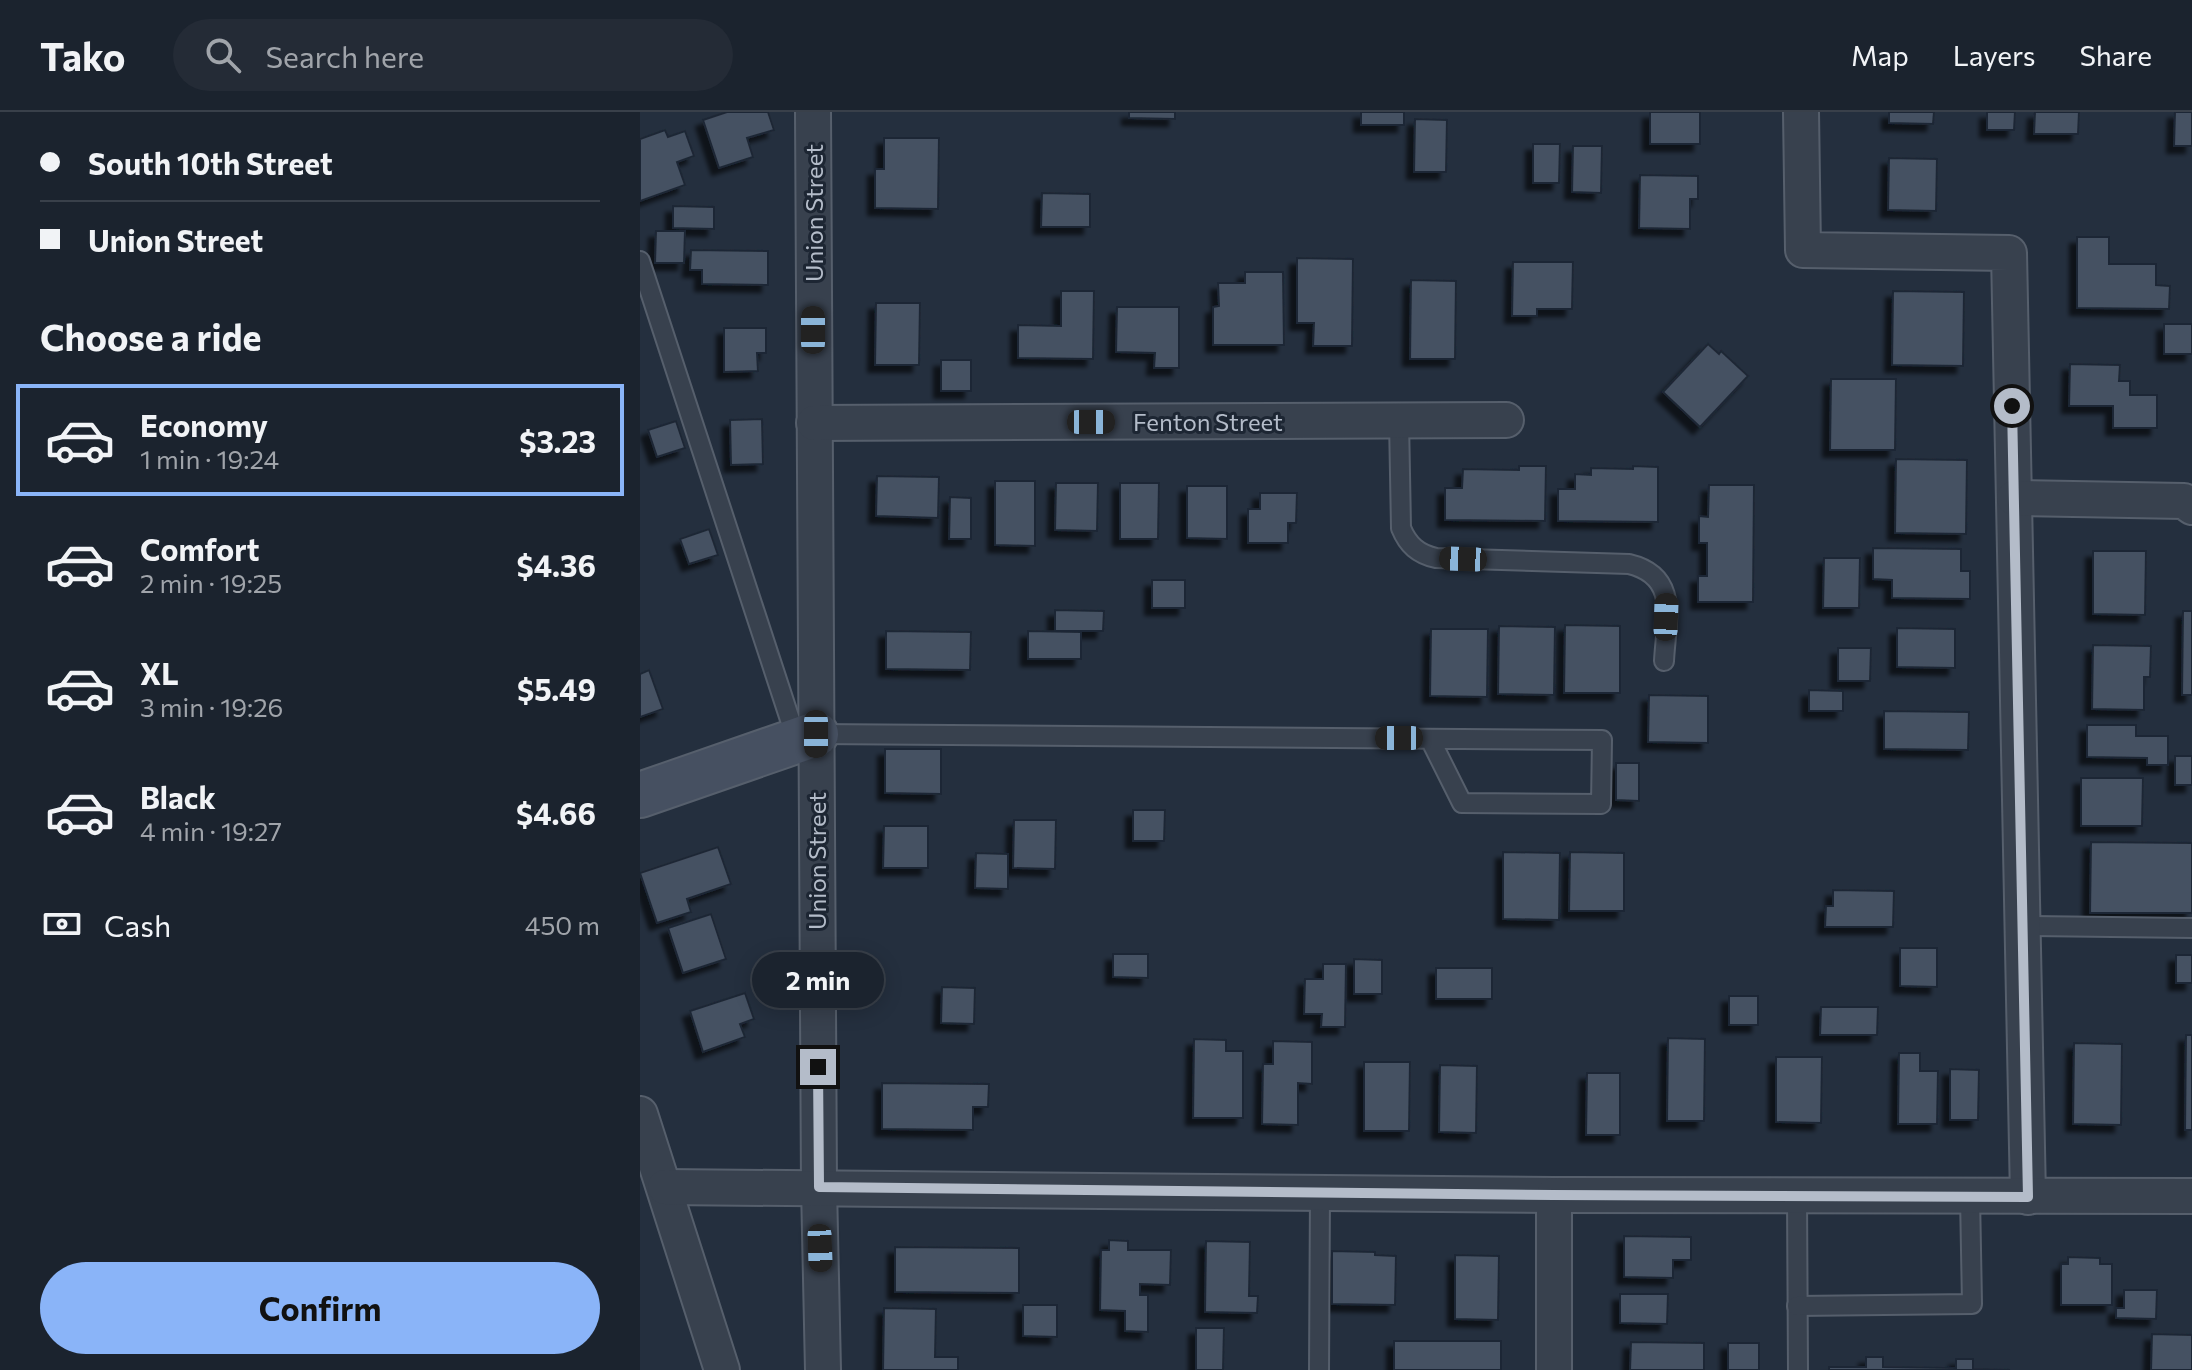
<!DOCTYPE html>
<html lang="en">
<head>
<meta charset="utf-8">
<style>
  body { margin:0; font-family:Commissioner,sans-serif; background:#242b36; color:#f1f3f6; height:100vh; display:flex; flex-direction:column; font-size:30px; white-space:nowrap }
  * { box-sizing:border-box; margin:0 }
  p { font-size:26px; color:#a0a4aa }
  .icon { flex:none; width:44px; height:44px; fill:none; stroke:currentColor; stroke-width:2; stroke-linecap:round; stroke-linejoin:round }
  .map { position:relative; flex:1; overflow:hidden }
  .drawer { display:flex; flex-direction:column; background:#1b232e; width:640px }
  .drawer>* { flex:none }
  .hud { display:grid; align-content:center; height:176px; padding:0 40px; background:#1b232e }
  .end { position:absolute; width:36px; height:36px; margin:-18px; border:10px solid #b4bcc9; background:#111; box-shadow:0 0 0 4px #111 }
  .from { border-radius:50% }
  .bubble { position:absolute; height:56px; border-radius:28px; background:#1b232e; box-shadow:0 4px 20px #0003,0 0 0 2px #39404a; font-size:26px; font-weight:700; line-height:56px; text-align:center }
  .car { position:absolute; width:24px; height:48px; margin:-24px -12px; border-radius:10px; box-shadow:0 0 6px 2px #0007; background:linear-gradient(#222 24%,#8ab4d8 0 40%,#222 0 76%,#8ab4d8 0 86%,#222 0) }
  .hud b { display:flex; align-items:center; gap:28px; height:76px; font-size:30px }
  .hud b+b { border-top:2px solid #39404a }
  .hud i { width:20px; height:20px; background:#f1f3f6 }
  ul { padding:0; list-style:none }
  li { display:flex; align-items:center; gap:24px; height:112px; margin:0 16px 12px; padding:0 24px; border:4px solid transparent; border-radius:0px }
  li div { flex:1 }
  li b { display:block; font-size:30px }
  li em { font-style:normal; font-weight:700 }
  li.selected { border-color:#8ab4f8 }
  li>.icon { width:72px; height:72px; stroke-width:1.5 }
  h2 { padding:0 40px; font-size:36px; line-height:96px }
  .pay { display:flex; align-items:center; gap:20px; height:88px; padding:0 40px; font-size:30px }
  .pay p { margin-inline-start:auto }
  .cta { display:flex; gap:16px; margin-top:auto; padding:16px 40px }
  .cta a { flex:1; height:92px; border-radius:48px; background:#8ab4f8; color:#111; font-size:32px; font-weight:700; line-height:92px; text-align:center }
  header { display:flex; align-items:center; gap:48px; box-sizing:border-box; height:112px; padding:0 40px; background:#1b232e; border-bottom:2px solid #39404a }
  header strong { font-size:38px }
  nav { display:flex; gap:44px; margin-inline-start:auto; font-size:28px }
  .search { width:560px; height:72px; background:#242b36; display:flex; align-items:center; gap:20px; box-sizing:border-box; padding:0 28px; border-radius:44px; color:#a0a4aa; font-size:30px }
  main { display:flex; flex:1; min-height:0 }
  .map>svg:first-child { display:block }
</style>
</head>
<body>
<header>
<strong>Tako</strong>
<div class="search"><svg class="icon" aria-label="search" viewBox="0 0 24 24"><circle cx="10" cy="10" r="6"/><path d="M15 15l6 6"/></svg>Search here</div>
<nav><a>Map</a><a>Layers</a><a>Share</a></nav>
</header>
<main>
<section class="drawer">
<div class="hud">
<b><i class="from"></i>South 10th Street</b>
<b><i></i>Union Street</b>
</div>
<h2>Choose a ride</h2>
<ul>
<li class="selected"><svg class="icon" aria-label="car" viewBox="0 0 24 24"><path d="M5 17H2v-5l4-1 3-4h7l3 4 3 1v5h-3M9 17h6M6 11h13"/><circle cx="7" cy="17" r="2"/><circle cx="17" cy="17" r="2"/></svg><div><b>Economy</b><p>1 min · 19:24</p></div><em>$3.23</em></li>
<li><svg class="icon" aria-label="car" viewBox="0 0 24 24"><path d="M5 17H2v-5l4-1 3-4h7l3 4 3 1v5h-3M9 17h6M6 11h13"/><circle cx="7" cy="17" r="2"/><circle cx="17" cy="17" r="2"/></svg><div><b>Comfort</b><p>2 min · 19:25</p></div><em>$4.36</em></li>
<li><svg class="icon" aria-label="car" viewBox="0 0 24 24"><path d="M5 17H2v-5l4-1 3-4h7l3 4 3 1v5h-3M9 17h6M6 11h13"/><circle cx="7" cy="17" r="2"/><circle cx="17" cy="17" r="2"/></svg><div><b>XL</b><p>3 min · 19:26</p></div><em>$5.49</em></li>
<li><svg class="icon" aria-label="car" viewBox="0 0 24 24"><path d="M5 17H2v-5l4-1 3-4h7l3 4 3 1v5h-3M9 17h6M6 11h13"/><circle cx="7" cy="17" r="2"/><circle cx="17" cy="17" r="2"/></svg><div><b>Black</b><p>4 min · 19:27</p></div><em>$4.66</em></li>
</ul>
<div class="pay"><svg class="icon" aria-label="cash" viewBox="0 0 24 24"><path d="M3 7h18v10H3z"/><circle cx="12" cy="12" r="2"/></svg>Cash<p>450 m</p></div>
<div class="cta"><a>Confirm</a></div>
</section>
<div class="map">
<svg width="1552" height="1258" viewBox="0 0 1552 1258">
  <defs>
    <filter id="shadow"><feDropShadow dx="-7" dy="7" stdDeviation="2" flood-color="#0009"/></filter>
  </defs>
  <rect width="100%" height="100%" fill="#242f3e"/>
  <g fill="#455162" stroke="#1f2835" stroke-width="2" filter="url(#shadow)">
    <path d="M 87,0 L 128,0 L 134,18 L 107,26 L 113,45 L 79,56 L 63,8 Z"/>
    <path d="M 489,0 L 535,0 L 535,7 L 489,6 Z"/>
    <rect x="721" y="0" width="43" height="13"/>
    <rect x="1010" y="0" width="50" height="32"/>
    <path d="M 1249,0 L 1294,0 L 1293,12 L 1249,11 Z"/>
    <path d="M 1347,0 L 1375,0 L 1374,18 L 1347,18 Z"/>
    <path d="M 1395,0 L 1439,0 L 1438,22 L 1394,22 Z"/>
    <path d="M 1535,0 L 1552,0 L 1552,34 L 1534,34 Z"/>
    <path d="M 775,7 L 807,8 L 806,60 L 774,60 Z"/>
    <path d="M 25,18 L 28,25 L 45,19 L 54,44 L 37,50 L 45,73 L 0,89 L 0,27 Z"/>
    <path d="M 244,26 L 299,26 L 298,97 L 235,96 L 235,57 L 244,57 Z"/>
    <path d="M 893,32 L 920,32 L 919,71 L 893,71 Z"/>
    <path d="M 933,34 L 962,34 L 961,81 L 932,80 Z"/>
    <path d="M 1249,46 L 1297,47 L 1296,99 L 1248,98 Z"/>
    <path d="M 1000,63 L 1058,64 L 1058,87 L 1050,87 L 1050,117 L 999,116 Z"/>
    <path d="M 402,81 L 450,82 L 450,115 L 401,115 Z"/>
    <path d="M 33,94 L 74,95 L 74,117 L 33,116 Z"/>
    <path d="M 16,119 L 45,119 L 44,151 L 15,151 Z"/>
    <path d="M 1437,125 L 1469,125 L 1469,152 L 1516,152 L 1516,173 L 1530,174 L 1529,197 L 1437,196 Z"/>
    <path d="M 51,138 L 128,139 L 128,173 L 62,172 L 62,158 L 50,158 Z"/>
    <path d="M 657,146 L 713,147 L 712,234 L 673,234 L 674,211 L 657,211 Z"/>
    <path d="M 873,150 L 933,150 L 932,197 L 897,197 L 897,204 L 872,204 Z"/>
    <path d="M 605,160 L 643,160 L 644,233 L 573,233 L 573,195 L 579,194 L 578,171 L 605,171 Z"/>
    <path d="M 771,168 L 816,169 L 815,247 L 770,247 Z"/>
    <path d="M 421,179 L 454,179 L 453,247 L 378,246 L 378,213 L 421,214 Z"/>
    <path d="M 1253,179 L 1324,180 L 1323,254 L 1252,253 Z"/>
    <path d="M 236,191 L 280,191 L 279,253 L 235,253 Z"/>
    <path d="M 477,195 L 539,195 L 539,256 L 514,256 L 515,241 L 476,240 Z"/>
    <rect x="1524" y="212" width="28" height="30"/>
    <path d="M 84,216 L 126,216 L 126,241 L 117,241 L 118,259 L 84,260 Z"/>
    <path d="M 1068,232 L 1079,242 L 1081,239 L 1108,264 L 1060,315 L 1023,280 Z"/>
    <rect x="301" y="248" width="30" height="31"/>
    <path d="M 1430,252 L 1480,253 L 1479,269 L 1490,269 L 1490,283 L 1517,283 L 1517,316 L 1473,316 L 1473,294 L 1429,294 Z"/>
    <path d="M 1191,267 L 1256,267 L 1255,338 L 1190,338 Z"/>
    <path d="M 122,307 L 123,352 L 91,353 L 90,308 Z"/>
    <path d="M 36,309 L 45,336 L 17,345 L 8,318 Z"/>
    <path d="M 1256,347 L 1327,348 L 1326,422 L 1255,421 Z"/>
    <path d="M 879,354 L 906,354 L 905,409 L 805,408 L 805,376 L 822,376 L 823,357 L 879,358 Z"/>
    <path d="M 993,354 L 1018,355 L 1018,410 L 918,409 L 918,377 L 935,377 L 935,362 L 951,363 L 951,356 L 993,357 Z"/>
    <path d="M 237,364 L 299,365 L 298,406 L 236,404 Z"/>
    <path d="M 355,369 L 395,369 L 395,434 L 355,433 Z"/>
    <path d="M 416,371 L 458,371 L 457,419 L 415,418 Z"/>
    <path d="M 480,371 L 519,371 L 518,427 L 480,427 Z"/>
    <path d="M 1069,373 L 1114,373 L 1113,490 L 1058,490 L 1058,464 L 1067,464 L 1067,431 L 1059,431 L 1059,404 L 1068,405 Z"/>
    <path d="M 547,374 L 587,374 L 587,427 L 547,426 Z"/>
    <path d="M 620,381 L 657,381 L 656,411 L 648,411 L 648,431 L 608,431 L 608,397 L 620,397 Z"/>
    <path d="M 310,385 L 331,386 L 331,427 L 309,427 Z"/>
    <path d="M 69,417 L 78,443 L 49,452 L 40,427 Z"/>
    <path d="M 1233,436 L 1321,437 L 1321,459 L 1330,459 L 1330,487 L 1252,486 L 1252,468 L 1233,467 Z"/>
    <path d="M 1453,439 L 1506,439 L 1505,503 L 1453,502 Z"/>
    <path d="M 1184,446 L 1220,446 L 1219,496 L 1183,496 Z"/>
    <rect x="512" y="468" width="33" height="28"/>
    <path d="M 415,498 L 464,499 L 463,519 L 415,519 Z"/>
    <path d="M 1543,499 L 1552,499 L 1552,583 L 1542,583 Z"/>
    <path d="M 925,513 L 980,514 L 980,581 L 924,581 Z"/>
    <path d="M 859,514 L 915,515 L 914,583 L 858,582 Z"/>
    <path d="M 1257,516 L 1315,517 L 1315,556 L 1257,555 Z"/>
    <path d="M 791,517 L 848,517 L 847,585 L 790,584 Z"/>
    <path d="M 246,519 L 331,520 L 330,558 L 246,557 Z"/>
    <path d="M 388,519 L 441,520 L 441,547 L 388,547 Z"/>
    <path d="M 1453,533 L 1511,534 L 1510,565 L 1504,565 L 1504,598 L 1452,597 Z"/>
    <path d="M 1198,536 L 1231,536 L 1230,569 L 1198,569 Z"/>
    <path d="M 9,558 L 23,597 L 0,605 L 0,562 Z"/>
    <path d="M 1169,578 L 1203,579 L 1203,599 L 1169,599 Z"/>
    <path d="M 1009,583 L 1068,584 L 1068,631 L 1008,630 Z"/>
    <path d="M 1244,599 L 1329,600 L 1328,638 L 1244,637 Z"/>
    <path d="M 1447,613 L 1496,613 L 1496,624 L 1528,624 L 1528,653 L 1507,653 L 1507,646 L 1447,645 Z"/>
    <path d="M 245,637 L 301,637 L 301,682 L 245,681 Z"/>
    <rect x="1535" y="644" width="17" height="29"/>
    <path d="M 976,651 L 999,651 L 999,689 L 976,688 Z"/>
    <path d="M 1441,666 L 1503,666 L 1502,714 L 1441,714 Z"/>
    <path d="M 493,698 L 525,698 L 524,729 L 493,729 Z"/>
    <path d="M 374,708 L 416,708 L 415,757 L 373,756 Z"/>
    <path d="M 244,714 L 288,714 L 288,756 L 243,756 Z"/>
    <path d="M 1451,730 L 1552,731 L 1552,801 L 1450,801 Z"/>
    <path d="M 78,735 L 91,772 L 47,787 L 51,800 L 17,811 L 0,761 Z"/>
    <path d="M 863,740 L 920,741 L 919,808 L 863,807 Z"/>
    <path d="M 930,740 L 984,741 L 984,799 L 929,799 Z"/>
    <path d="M 336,741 L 368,742 L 368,777 L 335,776 Z"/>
    <path d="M 1193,778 L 1254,779 L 1253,815 L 1185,815 L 1186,794 L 1193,794 Z"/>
    <path d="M 71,802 L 86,847 L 43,861 L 28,816 Z"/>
    <path d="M 1260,836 L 1297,836 L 1297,875 L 1260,874 Z"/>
    <path d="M 473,842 L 508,842 L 508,866 L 473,865 Z"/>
    <rect x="1536" y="843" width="16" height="28"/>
    <path d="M 714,847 L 742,848 L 742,882 L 714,882 Z"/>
    <path d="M 683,852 L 706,852 L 705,915 L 681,915 L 682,902 L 664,902 L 665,867 L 683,867 Z"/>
    <rect x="796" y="856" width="56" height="31"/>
    <path d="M 302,875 L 335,876 L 334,912 L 301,911 Z"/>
    <path d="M 105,881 L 114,907 L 100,912 L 105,925 L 63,940 L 50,899 Z"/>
    <rect x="1089" y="884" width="29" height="29"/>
    <path d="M 1181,895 L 1238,895 L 1237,923 L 1180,923 Z"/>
    <path d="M 1546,923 L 1552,923 L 1552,1018 L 1545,1018 Z"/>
    <path d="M 1028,926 L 1065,927 L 1064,1009 L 1027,1009 Z"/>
    <path d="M 554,927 L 586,928 L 586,939 L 603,939 L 603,1006 L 553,1006 Z"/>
    <path d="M 633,929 L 672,930 L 672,972 L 658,971 L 658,1013 L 622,1012 L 623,952 L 633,952 Z"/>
    <path d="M 1434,931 L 1482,932 L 1481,1013 L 1433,1012 Z"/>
    <path d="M 1259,941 L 1280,941 L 1280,959 L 1298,959 L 1297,1012 L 1258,1012 Z"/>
    <path d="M 1136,945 L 1182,945 L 1181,1011 L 1136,1010 Z"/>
    <path d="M 724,950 L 770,950 L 769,1019 L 724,1019 Z"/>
    <path d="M 800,953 L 837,954 L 836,1021 L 799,1020 Z"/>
    <path d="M 1310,957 L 1339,958 L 1338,1008 L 1310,1008 Z"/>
    <path d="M 947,961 L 980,961 L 980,1023 L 946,1023 Z"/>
    <path d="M 242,971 L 349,972 L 348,995 L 333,995 L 333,1018 L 242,1017 Z"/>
    <path d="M 984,1124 L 1051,1125 L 1051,1148 L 1033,1148 L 1033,1166 L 984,1165 Z"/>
    <path d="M 469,1128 L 488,1129 L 488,1138 L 531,1138 L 530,1173 L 500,1172 L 500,1183 L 508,1183 L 508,1220 L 485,1219 L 485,1199 L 460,1198 L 461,1138 L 469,1138 Z"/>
    <path d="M 566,1129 L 610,1130 L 609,1184 L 618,1184 L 617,1201 L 565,1200 Z"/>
    <path d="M 255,1135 L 379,1136 L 379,1181 L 255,1180 Z"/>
    <path d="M 692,1139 L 735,1140 L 735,1143 L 756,1144 L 755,1193 L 692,1192 Z"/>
    <path d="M 815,1143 L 859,1144 L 858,1208 L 815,1207 Z"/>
    <path d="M 1428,1145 L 1460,1146 L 1460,1152 L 1472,1152 L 1472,1193 L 1421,1193 L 1421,1152 L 1428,1152 Z"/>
    <path d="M 1484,1178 L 1517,1178 L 1516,1207 L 1476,1206 L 1476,1196 L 1484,1196 Z"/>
    <path d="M 980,1182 L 1028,1182 L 1027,1212 L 980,1211 Z"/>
    <path d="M 383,1193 L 417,1193 L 417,1225 L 383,1224 Z"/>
    <path d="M 244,1196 L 296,1197 L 295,1245 L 318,1245 L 318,1258 L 243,1258 Z"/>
    <path d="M 556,1216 L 584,1216 L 583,1258 L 556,1258 Z"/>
    <path d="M 1512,1222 L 1552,1223 L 1552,1258 L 1511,1258 Z"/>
    <rect x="754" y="1229" width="107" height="29"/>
    <path d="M 991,1230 L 1064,1231 L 1064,1258 L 990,1258 Z"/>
    <rect x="1088" y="1231" width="31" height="27"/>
    <path d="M 1226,1245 L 1243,1245 L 1243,1255 L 1316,1256 L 1316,1247 L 1333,1247 L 1333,1257 L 1370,1258 L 1189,1258 L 1189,1255 L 1226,1255 Z"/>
  </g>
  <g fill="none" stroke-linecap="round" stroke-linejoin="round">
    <defs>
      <g id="lane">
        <path d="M 0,149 L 157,629"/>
        <path d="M 759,308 L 761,416 C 768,433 778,442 796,446 L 989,452 C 1040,464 1026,509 1024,549"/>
        <path d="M 176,622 L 962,628 L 961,692 L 822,691 L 790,627"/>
        <path d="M 1382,814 L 1552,816"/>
        <path d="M 1157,1084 L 1158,1258"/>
        <path d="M 1157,1194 L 1332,1192 L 1330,1084"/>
        <path d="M 679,1258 L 680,1081"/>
      </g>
      <g id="street">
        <path d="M 173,0 L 179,1075 L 183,1258"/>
        <path d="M 1161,0 L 1163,138 L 1369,141 L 1388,1085"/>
        <path d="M 174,311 L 866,308"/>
        <path d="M 1374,386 L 1544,389 L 1552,395"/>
        <path d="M 0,1002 L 82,1258"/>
        <path d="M 25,1075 L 914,1083 L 1552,1084"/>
        <path d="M 914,1258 L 914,1083"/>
      </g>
      <path id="secondary" d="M 0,683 L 176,622"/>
    </defs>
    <use href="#lane" stroke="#565f6c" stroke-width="22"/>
    <use href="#street" stroke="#565f6c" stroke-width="38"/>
    <use href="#secondary" stroke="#565f6c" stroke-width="48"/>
    <use href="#lane" stroke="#38414e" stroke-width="18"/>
    <use href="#street" stroke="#38414e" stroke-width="34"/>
    <use href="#secondary" stroke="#465061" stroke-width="44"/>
  </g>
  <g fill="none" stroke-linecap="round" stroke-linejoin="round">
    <path stroke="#b4bcc9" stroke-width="10" d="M 178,955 L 179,1075 L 914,1083 L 1388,1085 L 1372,294"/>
  </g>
  <g text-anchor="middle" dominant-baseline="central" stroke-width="6" stroke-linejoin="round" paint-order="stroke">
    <g font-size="24" fill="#b4bcc9" stroke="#1d2633">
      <text transform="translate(173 101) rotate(-90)">Union Street</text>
      <text x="568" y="309">Fenton Street</text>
      <text transform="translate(176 749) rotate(-90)">Union Street</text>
    </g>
  </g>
</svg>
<i class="end from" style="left:1372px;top:294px"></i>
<i class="end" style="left:178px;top:955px"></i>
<div class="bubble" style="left:112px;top:840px;width:132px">2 min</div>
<i class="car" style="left:173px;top:218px;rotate:0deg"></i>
<i class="car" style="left:451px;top:310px;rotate:90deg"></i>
<i class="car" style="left:823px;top:447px;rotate:272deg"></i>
<i class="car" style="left:1026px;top:505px;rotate:2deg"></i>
<i class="car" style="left:176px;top:622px;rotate:180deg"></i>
<i class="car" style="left:759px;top:626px;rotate:270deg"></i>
<i class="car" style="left:180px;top:1136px;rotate:178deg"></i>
</div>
</main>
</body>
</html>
